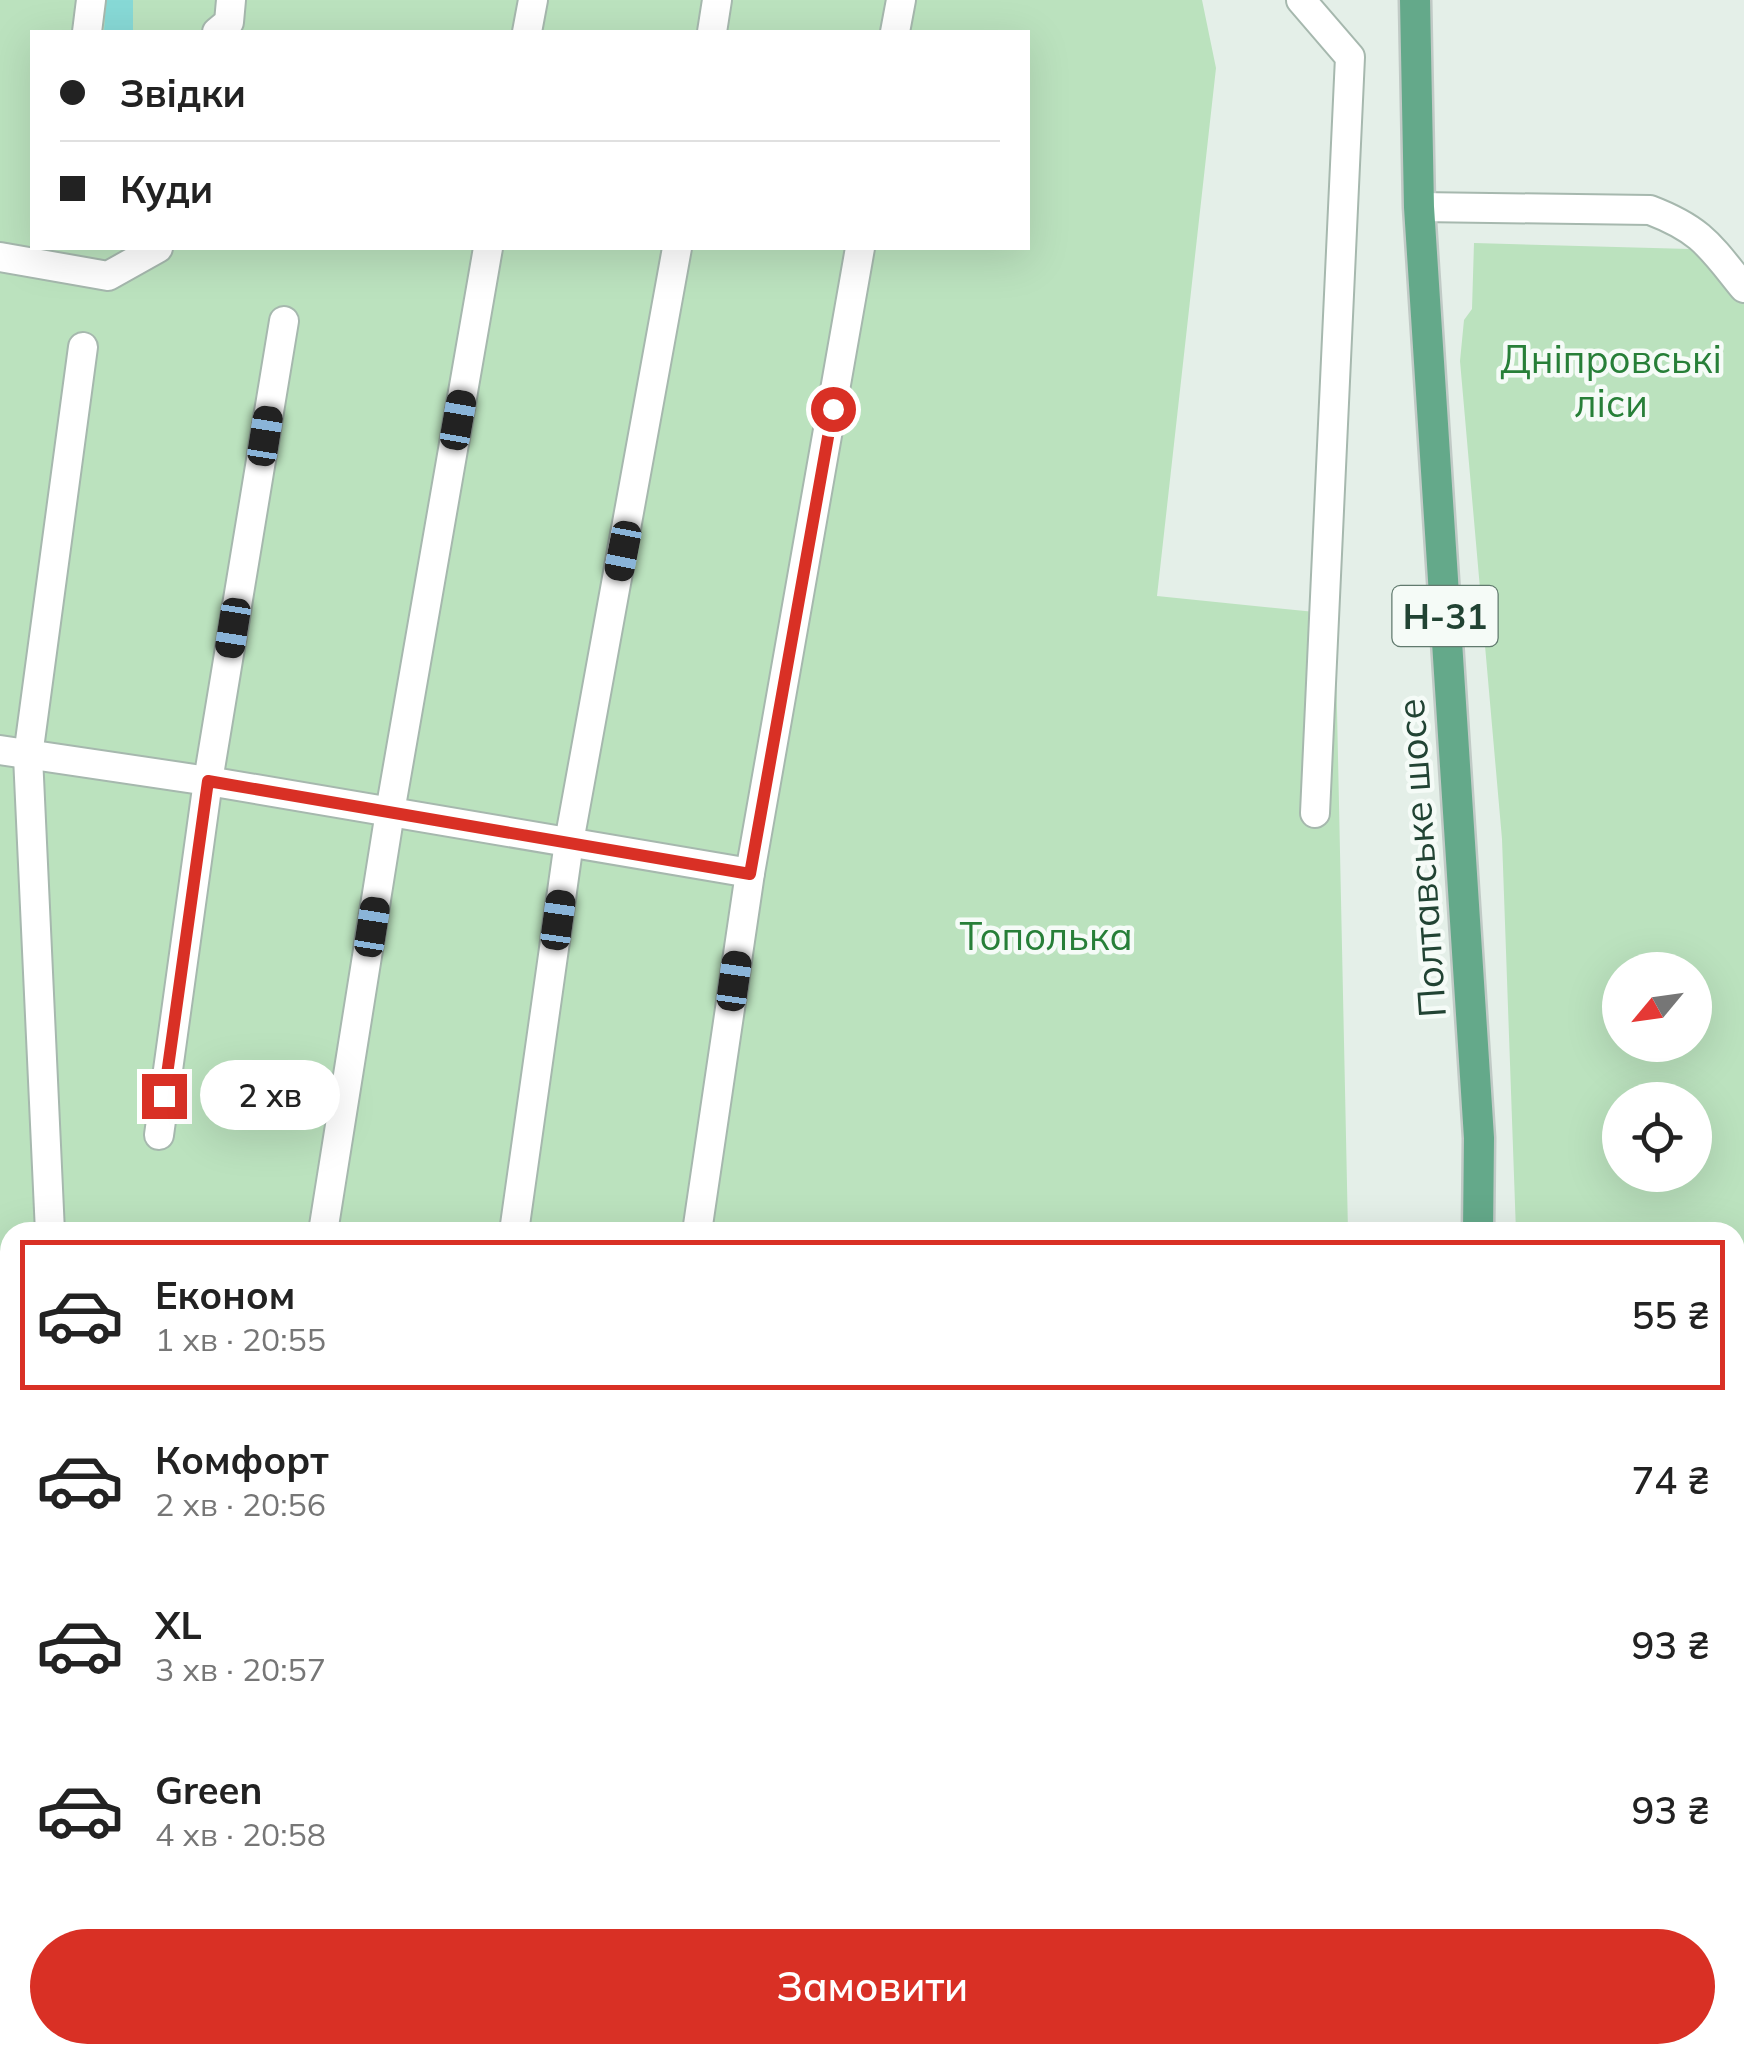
<!DOCTYPE html>
<html lang="uk">
<head>
<meta charset="utf-8">
<style>
  body { margin:0; font-family:Mulish,sans-serif; background:#f6f6f6; color:#222; height:100vh; display:flex; flex-direction:column; font-size:38px; white-space:nowrap }
  * { box-sizing:border-box; margin:0 }
  p { font-size:32px; color:#767676 }
  .icon { flex:none; width:55px; height:55px; fill:none; stroke:currentColor; stroke-width:2; stroke-linecap:round; stroke-linejoin:round }
  .map { position:relative; flex:1; overflow:hidden }
  .panel { position:absolute; left:0px; top:1222px; width:1745px; height:842px; display:flex; flex-direction:column; background:#fff; border-radius:30px 30px 0 0; box-shadow:0 10px 40px #0002 }
  .panel>* { flex:none }
  .top-card { position:absolute; left:30px; top:30px; width:1000px; height:220px; border-radius:0px; box-shadow:0 10px 40px #0002; display:grid; align-content:center; height:220px; padding:0 30px; background:#fff }
  .needle { width:65px; rotate:241deg }
  .fabs { position:absolute; left:1602px; top:952px; display:grid; gap:20px }
  .fabs a { display:grid; place-items:center; width:110px; height:110px; border-radius:50%; background:#fff; box-shadow:0 10px 40px #0002; font-size:50px }
  .end { position:absolute; width:45px; height:45px; margin:-22px; border:12px solid #d93025; background:#fff; box-shadow:0 0 0 5px #fff }
  .from { border-radius:50% }
  .bubble { position:absolute; height:70px; border-radius:35px; background:#fff; box-shadow:0 10px 40px #0002; font-size:32px; font-weight:600; line-height:70px; text-align:center }
  .car { position:absolute; width:30px; height:60px; margin:-30px -15px; border-radius:12px; box-shadow:0 0 8px 2px #0007; background:linear-gradient(#222 24%,#8ab4d8 0 40%,#222 0 76%,#8ab4d8 0 86%,#222 0) }
  .top-card b { display:flex; align-items:center; gap:35px; height:95px; font-size:38px }
  .top-card b+b { border-top:2px solid #e0e0e0 }
  .top-card i { width:25px; height:25px; background:#222 }
  ul { padding:18px 0 0; list-style:none }
  li { display:flex; align-items:center; gap:30px; height:150px; margin:0 20px 15px; padding:0 10px; border:5px solid transparent; border-radius:0px }
  li div { flex:1 }
  li b { display:block; font-size:38px }
  li em { font-style:normal; font-weight:600 }
  li.current { border-color:#d93025 }
  li>.icon { width:90px; height:90px; stroke-width:1.5 }
  .primary-button { display:flex; gap:20px; margin-top:auto; padding:20px 30px }
  .primary-button a { flex:1; height:115px; border-radius:60px; background:#d93025; color:#fff; font-size:40px; font-weight:600; line-height:115px; text-align:center }
  .map>svg:first-child { display:block }
</style>
</head>
<body>
<div class="map">
<svg width="1744" height="2064" viewBox="0 0 1744 2064">
  <rect width="100%" height="100%" fill="#e4efe8"/>
  <g fill="#bbe2be" fill-rule="evenodd">
    <path d="M 0,0 L 1202,0 L 1216,68 L 1157,596 L 1335,614 L 1348,1232 L 10,1232 L 10,1432 L 0,1434 ZM 32,32 L 1028,32 L 1028,248 L 32,248 Z"/>
    <path d="M 1474,243 L 1690,249 L 1744,303 L 1744,2064 L 1288,2064 L 1294,2055 L 1735,2055 L 1735,1232 L 1516,1232 L 1502,839 L 1460,361 L 1464,320 L 1472,309 ZM 1620,970 L 1695,970 L 1695,1045 L 1620,1045 ZM 1620,1100 L 1695,1100 L 1695,1175 L 1620,1175 Z"/>
    <path d="M 10,1436 L 10,2055 L 1176,2055 L 1170,2064 L 0,2064 L 0,1439 Z"/>
  </g>
  <path fill="#87d9d6" d="M 106,0 L 133,0 L 133,32 L 104,32 Z"/>
  <g fill="none" stroke-linecap="round" stroke-linejoin="round">
    <defs>
      <g id="minor">
        <path d="M 1301,0 L 1350,57 L 1315,813"/>
        <path d="M 87,32 L 91,0"/>
        <path d="M 217,32 L 229,22 L 231,0"/>
        <path d="M 527,32 L 533,0"/>
        <path d="M 712,32 L 717,0"/>
        <path d="M 895,32 L 901,0"/>
        <path d="M 1419,207 L 1650,210 C 1702,230 1710,246 1744,288"/>
        <path d="M 0,257 L 108,276 L 158,248"/>
        <path d="M 0,750 L 208,781 L 750,873"/>
        <path d="M 159,1135 L 208,781 L 284,321"/>
        <path d="M 50,1232 L 28,756 L 83,347"/>
        <path d="M 323,1232 L 390,812 L 488,248"/>
        <path d="M 514,1232 L 569,842 L 677,248"/>
        <path d="M 697,1232 L 750,873 L 860,248"/>
        <path d="M 0,1420 L 10,1415"/>
      </g>
      <g id="major">
        <path d="M 1415,0 L 1419,207 L 1479,1138 L 1478,1232"/>
        <path d="M 1234,2064 L 1239,2055"/>
      </g>
    </defs>
    <use href="#minor" stroke="#a6b8ae" stroke-width="32"/>
    <use href="#major" stroke="#c1cac6" stroke-width="35"/>
    <g stroke="#81b69b" stroke-width="4" stroke-dasharray="5 8" stroke-linecap="butt">
      <path d="M 1735,1447 L 1744,1449"/>
      <path d="M 0,1611 L 10,1617"/>
      <path d="M 0,1775 L 10,1772"/>
      <path d="M 1735,1866 L 1744,1861"/>
      <path d="M 211,2055 L 214,2064"/>
      <path d="M 267,2055 L 270,2064"/>
    </g>
    <use href="#minor" stroke="#fff" stroke-width="28"/>
    <use href="#major" stroke="#64a98a" stroke-width="30"/>
  </g>
  <g fill="none" stroke-linecap="round" stroke-linejoin="round">
    <path stroke="#d93025" stroke-width="12" d="M 164,1096 L 208,781 L 750,874 L 833,409"/>
  </g>
  <g text-anchor="middle" dominant-baseline="central" stroke-width="9" stroke-linejoin="round" paint-order="stroke">
    <rect fill="#f5fbf7" stroke="#617a6e" stroke-width="2.5" x="1392.5" y="586" width="105" height="60" rx="8"/>
    <g font-size="35" font-weight="bold" fill="#214333">
      <text x="1445" y="616">Н-31</text>
    </g>
    <g font-size="38" fill="#277f38" stroke="#f5fbf7">
      <text x="1611" y="359">Дніпровські<tspan x="1611" dy="44">ліси</tspan></text>
      <text x="1046" y="936">Тополька</text>
    </g>
    <g font-size="38" fill="#214333" stroke="#f5fbf7">
      <text transform="translate(1421 858) rotate(-94)">Полтавське шосе</text>
    </g>
  </g>
</svg>
<div class="fabs">
<a><svg class="needle" viewBox="-14 -14 28 28"><path d="M0-13l5 13h-10z" fill="#e53935"/><path d="M0 13l5-13h-10z" fill="#767676"/></svg></a>
<a><svg class="icon" aria-label="locate" viewBox="0 0 24 24"><circle cx="12" cy="12" r="6"/><path d="M12 2v4M12 18v4M2 12h4M18 12h4"/></svg></a>
</div>
<i class="end from" style="left:833px;top:409px"></i>
<i class="end" style="left:164px;top:1096px"></i>
<div class="bubble" style="left:200px;top:1060px;width:140px">2 хв</div>
<i class="car" style="left:458px;top:420px;rotate:10deg"></i>
<i class="car" style="left:265px;top:436px;rotate:9deg"></i>
<i class="car" style="left:623px;top:551px;rotate:191deg"></i>
<i class="car" style="left:233px;top:628px;rotate:189deg"></i>
<i class="car" style="left:558px;top:920px;rotate:8deg"></i>
<i class="car" style="left:372px;top:927px;rotate:9deg"></i>
<i class="car" style="left:734px;top:981px;rotate:8deg"></i>
<div class="top-card">
<b><i class="from"></i>Звідки</b>
<b><i></i>Куди</b>
</div>
<section class="panel">
<ul>
<li class="current"><svg class="icon" aria-label="car" viewBox="0 0 24 24"><path d="M5 17H2v-5l4-1 3-4h7l3 4 3 1v5h-3M9 17h6M6 11h13"/><circle cx="7" cy="17" r="2"/><circle cx="17" cy="17" r="2"/></svg><div><b>Економ</b><p>1 хв · 20:55</p></div><em>55 ₴</em></li>
<li><svg class="icon" aria-label="car" viewBox="0 0 24 24"><path d="M5 17H2v-5l4-1 3-4h7l3 4 3 1v5h-3M9 17h6M6 11h13"/><circle cx="7" cy="17" r="2"/><circle cx="17" cy="17" r="2"/></svg><div><b>Комфорт</b><p>2 хв · 20:56</p></div><em>74 ₴</em></li>
<li><svg class="icon" aria-label="car" viewBox="0 0 24 24"><path d="M5 17H2v-5l4-1 3-4h7l3 4 3 1v5h-3M9 17h6M6 11h13"/><circle cx="7" cy="17" r="2"/><circle cx="17" cy="17" r="2"/></svg><div><b>XL</b><p>3 хв · 20:57</p></div><em>93 ₴</em></li>
<li><svg class="icon" aria-label="car" viewBox="0 0 24 24"><path d="M5 17H2v-5l4-1 3-4h7l3 4 3 1v5h-3M9 17h6M6 11h13"/><circle cx="7" cy="17" r="2"/><circle cx="17" cy="17" r="2"/></svg><div><b>Green</b><p>4 хв · 20:58</p></div><em>93 ₴</em></li>
</ul>
<div class="primary-button"><a>Замовити</a></div>
</section>
</div>
</body>
</html>
